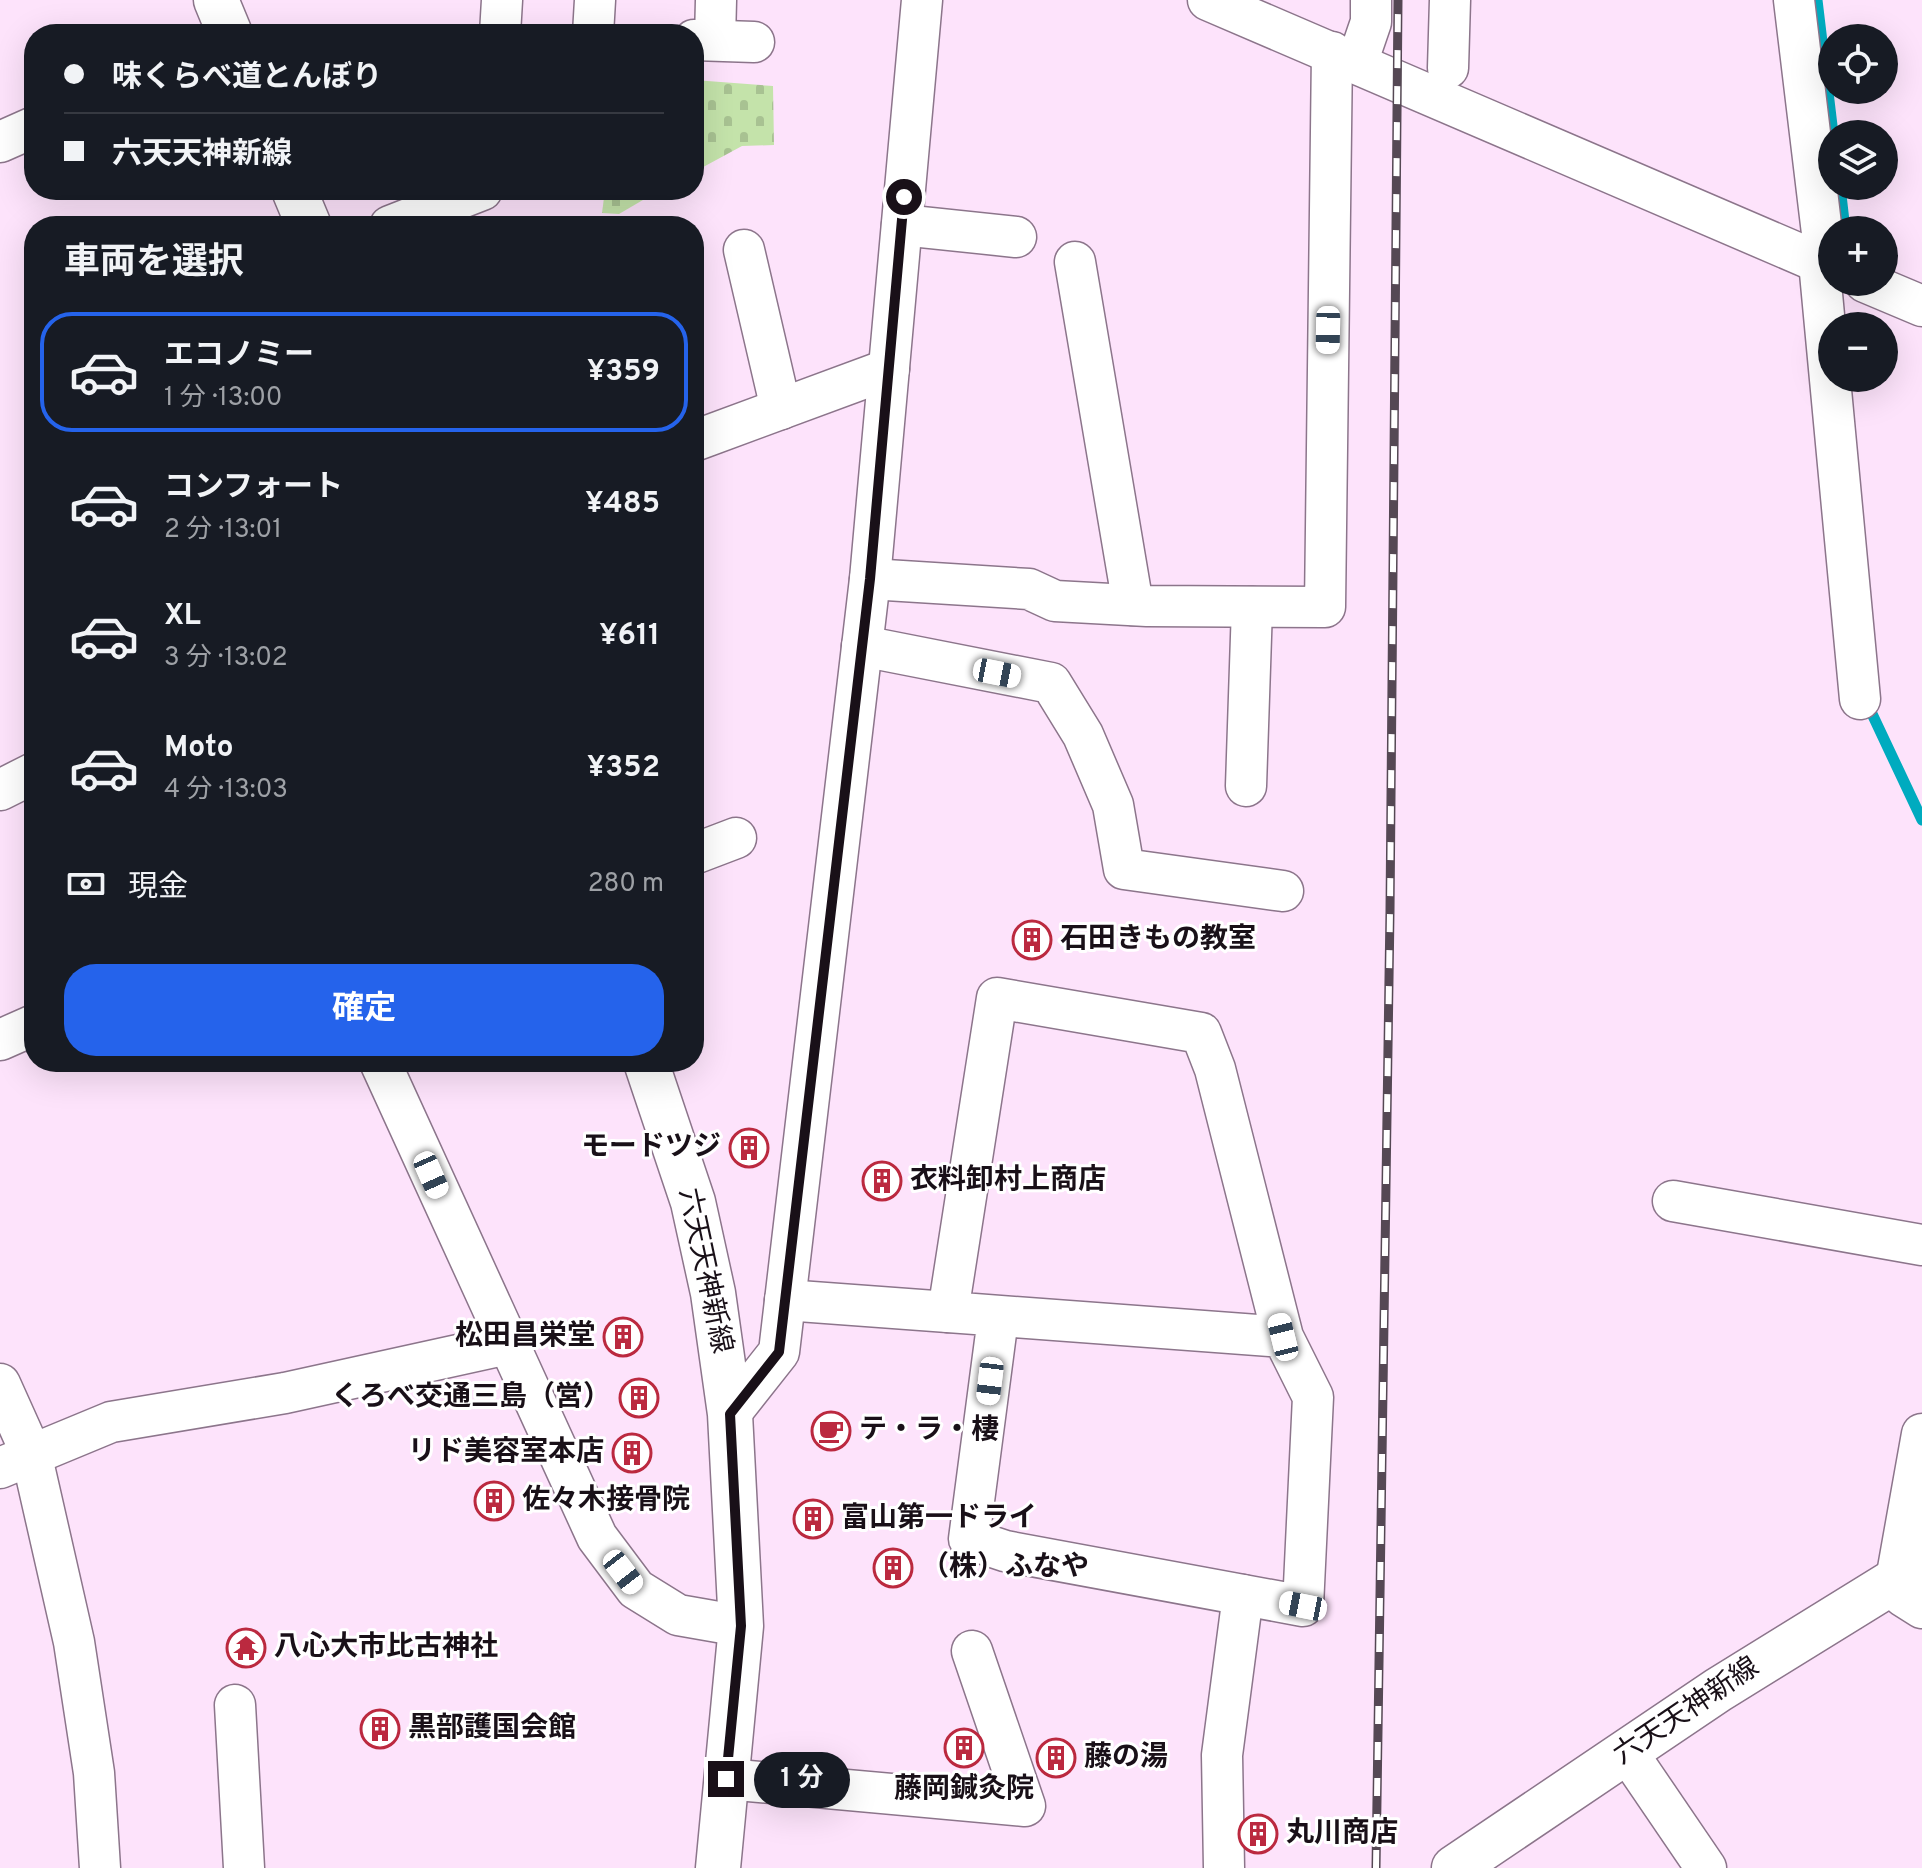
<!DOCTYPE html>
<html lang="ja">
<head>
<meta charset="utf-8">
<style>
  body { margin:0; font-family:Overpass,"Noto Sans JP",sans-serif; background:#242831; color:#f1f3f6; height:100vh; display:flex; flex-direction:column; font-size:30px; white-space:nowrap }
  * { box-sizing:border-box; margin:0 }
  p { font-size:26px; color:#9ea1a6 }
  .icon { flex:none; width:44px; height:44px; fill:none; stroke:currentColor; stroke-width:2; stroke-linecap:round; stroke-linejoin:round }
  .map { position:relative; flex:1; overflow:hidden }
  .sheet { position:absolute; left:24px; top:216px; width:680px; height:856px; display:flex; flex-direction:column; background:#171b24; border-radius:32px; box-shadow:0 8px 32px #0002 }
  .sheet>* { flex:none }
  .guide { position:absolute; left:24px; top:24px; width:680px; height:176px; border-radius:32px; box-shadow:0 8px 32px #0002; display:grid; align-content:center; height:176px; padding:0 40px; background:#171b24 }
  .controls { position:absolute; left:1818px; top:24px; display:grid; gap:16px }
  .controls a { display:grid; place-items:center; width:80px; height:80px; border-radius:50%; background:#171b24; box-shadow:0 8px 32px #0002; font-size:40px }
  .end { position:absolute; width:36px; height:36px; margin:-18px; border:10px solid #191018; background:#fff; box-shadow:0 0 0 4px #fff }
  .from { border-radius:50% }
  .bubble { position:absolute; height:56px; border-radius:28px; background:#171b24; box-shadow:0 8px 32px #0002; font-size:26px; font-weight:700; line-height:56px; text-align:center }
  .car { position:absolute; width:24px; height:48px; margin:-24px -12px; border-radius:10px; box-shadow:0 0 6px 2px #0007; background:linear-gradient(#fff 24%,#345 0 40%,#fff 0 76%,#345 0 86%,#fff 0) }
  .guide b { display:flex; align-items:center; gap:28px; height:76px; font-size:30px }
  .guide b+b { border-top:2px solid #363941 }
  .guide i { width:20px; height:20px; background:#f1f3f6 }
  ul { padding:0; list-style:none }
  li { display:flex; align-items:center; gap:24px; height:120px; margin:0 16px 12px; padding:0 24px; border:4px solid transparent; border-radius:32px }
  li div { flex:1 }
  li b { display:block; font-size:30px }
  li em { font-style:normal; font-weight:700 }
  li.current { border-color:#2563eb }
  li>.icon { width:72px; height:72px; stroke-width:1.5 }
  h2 { padding:0 40px; font-size:36px; line-height:96px }
  .pay { display:flex; align-items:center; gap:20px; height:88px; padding:0 40px; font-size:30px }
  .pay p { margin-inline-start:auto }
  .cta { display:flex; gap:16px; margin-top:auto; padding:16px 40px }
  .cta a { flex:1; height:92px; border-radius:32px; background:#2563eb; color:#fff; font-size:32px; font-weight:700; line-height:92px; text-align:center }
  .map>svg:first-child { display:block }
</style>
</head>
<body>
<div class="map">
<svg width="1922" height="1868" viewBox="0 0 1922 1868">
  <defs>
    <pattern id="cemetery-stones" width="16" height="16" patternUnits="userSpaceOnUse" patternTransform="scale(2)"><rect width="16" height="16" fill="#c4e3aa"/><path d="M2 7V4a2 2 0 0 1 4 0v3zM10 15v-3a2 2 0 0 1 4 0v3z" fill="#a8c292"/></pattern>
  </defs>
  <rect width="100%" height="100%" fill="#fde3fb"/>
  <g fill="url(#cemetery-stones)">
    <path d="M 694,80 L 773,86 L 774,145 L 742,146 L 694,172 Z"/>
    <path d="M 605,190 L 660,190 L 619,214 L 602,213 Z"/>
  </g>
  <g fill="none" stroke-linecap="round" stroke-linejoin="round">
    <g stroke="#00abbf" stroke-width="11">
      <path d="M 1817,0 L 1833,134"/>
      <path d="M 1840,186 L 1845,230"/>
      <path d="M 1866,701 L 1922,820"/>
    </g>
    <defs>
      <g id="minor">
        <path d="M 1208,0 L 1832,268"/>
        <path d="M 1794,0 L 1822,233 L 1819,262 L 1860,699"/>
        <path d="M 500,34 L 502,0"/>
        <path d="M 593,34 L 595,0"/>
        <path d="M 694,40 L 754,42"/>
        <path d="M 715,40 L 716,0"/>
        <path d="M 1357,63 L 1371,22 L 1371,0"/>
        <path d="M 1448,68 L 1450,0"/>
        <path d="M 0,142 L 34,127"/>
        <path d="M 902,225 L 1016,237"/>
        <path d="M 390,226 L 482,190"/>
        <path d="M 744,250 L 781,409"/>
        <path d="M 1075,262 L 1133,605"/>
        <path d="M 1865,282 L 1922,306"/>
        <path d="M 694,441 L 889,369"/>
        <path d="M 870,579 L 1029,589 L 1055,601 L 1147,606 L 1325,607 L 1332,52"/>
        <path d="M 862,646 L 1051,683 L 1083,735 L 1113,805 L 1124,869 L 1283,891"/>
        <path d="M 1246,786 L 1252,607"/>
        <path d="M 0,790 L 34,773"/>
        <path d="M 694,854 L 736,838"/>
        <path d="M 0,1040 L 34,1025"/>
        <path d="M 380,1062 L 597,1537 L 636,1589 L 678,1615 L 741,1626"/>
        <path d="M 1673,1201 L 1922,1245"/>
        <path d="M 785,1300 L 948,1312"/>
        <path d="M 998,1318 L 969,1539 L 1005,1551 L 1303,1606 L 1313,1397 L 1283,1337 L 948,1312 L 997,998 L 1201,1033 L 1215,1069 L 1283,1337"/>
        <path d="M 0,1384 L 31,1453 L 74,1642 L 94,1773 L 100,1868"/>
        <path d="M 730,1414 L 779,1352 L 870,579 L 922,0"/>
        <path d="M 1922,1434 L 1896,1580 L 1903,1596 L 1922,1608"/>
        <path d="M 0,1468 L 111,1422 L 285,1393 L 508,1344"/>
        <path d="M 235,1705 L 244,1868"/>
        <path d="M 1627,1752 L 1706,1868"/>
        <path d="M 726,1779 L 1025,1806 L 972,1651"/>
        <path d="M 1224,1868 L 1222,1755 L 1243,1595"/>
      </g>
      <g id="major">
        <path d="M 216,0 L 230,34"/>
        <path d="M 294,190 L 309,226"/>
        <path d="M 646,1062 L 693,1202 L 713,1293 L 730,1414 L 741,1626 L 718,1868"/>
        <path d="M 1454,1868 L 1718,1690 L 1896,1580 L 1922,1560"/>
      </g>
    </defs>
    <use href="#minor" stroke="#8c758b" stroke-width="43"/>
    <use href="#major" stroke="#8c758b" stroke-width="47"/>
    <use href="#minor" stroke="#fff" stroke-width="40"/>
    <use href="#major" stroke="#fff" stroke-width="44"/>
    <defs>
      <path id="rail" d="M 1376,1868 L 1390,911 L 1398,0"/>
    </defs>
    <use href="#rail" stroke="#554854" stroke-width="9"/>
    <use href="#rail" stroke="#fff" stroke-width="6" stroke-dasharray="18" stroke-linecap="butt"/>
  </g>
  <g fill="none" stroke-linecap="round" stroke-linejoin="round">
    <path stroke="#191018" stroke-width="10" d="M 726,1779 L 741,1626 L 730,1414 L 779,1352 L 870,579 L 904,197"/>
  </g>
  <defs>
    <symbol id="building-ring" viewBox="-11 -11 22 22"><circle r="9.5" fill="#fff" stroke="#bb293f" stroke-width="1.5"/><path d="M-4-6H4V6H1V3H-1V6H-4ZM-2.5-4.3h1.7v1.8h-1.7ZM.8-4.3h1.7v1.8H.8ZM-2.5-1h1.7V.8h-1.7ZM.8-1h1.7V.8H.8Z" fill="#bb293f"/></symbol>
    <symbol id="cafe-ring" viewBox="-11 -11 22 22"><circle r="9.5" fill="#fff" stroke="#bb293f" stroke-width="1.5"/><path d="M-5.5-4.5H6V0H3Q3 3.5 0 3.5H-2.5Q-5.5 3.5-5.5 0ZM3-3.2v2h1.7v-2ZM-6 4.5H4V6H-6Z" fill="#bb293f"/></symbol>
    <symbol id="temple-ring" viewBox="-11 -11 22 22"><circle r="9.5" fill="#fff" stroke="#bb293f" stroke-width="1.5"/><path d="M0-6L5-2H3V0L6.5 2.5H4V6H1.5V3h-3V6H-4V2.5H-6.5L-3 0V-2H-5Z" fill="#bb293f"/></symbol>
  </defs>
  <g fill-rule="evenodd">
    <use href="#building-ring" x="1010" y="918" width="44" height="44"/>
    <use href="#building-ring" x="727" y="1126" width="44" height="44"/>
    <use href="#building-ring" x="860" y="1159" width="44" height="44"/>
    <use href="#building-ring" x="601" y="1315" width="44" height="44"/>
    <use href="#building-ring" x="617" y="1376" width="44" height="44"/>
    <use href="#cafe-ring" x="809" y="1409" width="44" height="44"/>
    <use href="#building-ring" x="610" y="1431" width="44" height="44"/>
    <use href="#building-ring" x="472" y="1479" width="44" height="44"/>
    <use href="#building-ring" x="791" y="1497" width="44" height="44"/>
    <use href="#building-ring" x="871" y="1546" width="44" height="44"/>
    <use href="#temple-ring" x="224" y="1626" width="44" height="44"/>
    <use href="#building-ring" x="358" y="1707" width="44" height="44"/>
    <use href="#building-ring" x="942" y="1726" width="44" height="44"/>
    <use href="#building-ring" x="1034" y="1736" width="44" height="44"/>
    <use href="#building-ring" x="1236" y="1812" width="44" height="44"/>
  </g>
  <g text-anchor="middle" dominant-baseline="central" stroke-width="6" stroke-linejoin="round" paint-order="stroke">
    <g font-size="28" font-weight="bold" fill="#191018" stroke="#fff" text-anchor="start">
      <text x="1060" y="940">石田きもの教室</text>
      <text x="721" y="1148" text-anchor="end">モードツジ</text>
      <text x="910" y="1181">衣料卸村上商店</text>
      <text x="595" y="1337" text-anchor="end">松田昌栄堂</text>
      <text x="611" y="1398" text-anchor="end">くろべ交通三島（営）</text>
      <text x="859" y="1431">テ・ラ・棲</text>
      <text x="604" y="1453" text-anchor="end">リド美容室本店</text>
      <text x="522" y="1501">佐々木接骨院</text>
      <text x="841" y="1519">富山第一ドライ</text>
      <text x="921" y="1568">（株）ふなや</text>
      <text x="274" y="1648">八心大市比古神社</text>
      <text x="408" y="1729">黒部護国会館</text>
      <text x="1084" y="1758">藤の湯</text>
      <text x="964" y="1790" text-anchor="middle">藤岡鍼灸院</text>
      <text x="1286" y="1834">丸川商店</text>
    </g>
    <g font-size="28" fill="#191018" stroke="#fff">
      <text transform="translate(704 1271) rotate(78)">六天天神新線</text>
      <text transform="translate(1687 1712) rotate(-34)">六天天神新線</text>
    </g>
  </g>
</svg>
<div class="controls">
<a><svg class="icon" aria-label="locate" viewBox="0 0 24 24"><circle cx="12" cy="12" r="6"/><path d="M12 2v4M12 18v4M2 12h4M18 12h4"/></svg></a>
<a><svg class="icon" aria-label="layers" viewBox="0 0 24 24"><path d="M12 4l9 5-9 5-9-5zM3 14l9 5 9-5"/></svg></a>
<a>+</a>
<a>−</a>
</div>
<i class="end from" style="left:904px;top:197px"></i>
<i class="end" style="left:726px;top:1779px"></i>
<div class="bubble" style="left:754px;top:1752px;width:96px">1 分</div>
<i class="car" style="left:1328px;top:330px;rotate:181deg"></i>
<i class="car" style="left:997px;top:673px;rotate:101deg"></i>
<i class="car" style="left:431px;top:1175px;rotate:156deg"></i>
<i class="car" style="left:1283px;top:1337px;rotate:346deg"></i>
<i class="car" style="left:990px;top:1381px;rotate:187deg"></i>
<i class="car" style="left:623px;top:1572px;rotate:142deg"></i>
<i class="car" style="left:1303px;top:1606px;rotate:281deg"></i>
<div class="guide">
<b><i class="from"></i>味くらべ道とんぼり</b>
<b><i></i>六天天神新線</b>
</div>
<section class="sheet">
<h2>車両を選択</h2>
<ul>
<li class="current"><svg class="icon" aria-label="car" viewBox="0 0 24 24"><path d="M5 17H2v-5l4-1 3-4h7l3 4 3 1v5h-3M9 17h6M6 11h13"/><circle cx="7" cy="17" r="2"/><circle cx="17" cy="17" r="2"/></svg><div><b>エコノミー</b><p>1 分 · 13:00</p></div><em>¥359</em></li>
<li><svg class="icon" aria-label="car" viewBox="0 0 24 24"><path d="M5 17H2v-5l4-1 3-4h7l3 4 3 1v5h-3M9 17h6M6 11h13"/><circle cx="7" cy="17" r="2"/><circle cx="17" cy="17" r="2"/></svg><div><b>コンフォート</b><p>2 分 · 13:01</p></div><em>¥485</em></li>
<li><svg class="icon" aria-label="car" viewBox="0 0 24 24"><path d="M5 17H2v-5l4-1 3-4h7l3 4 3 1v5h-3M9 17h6M6 11h13"/><circle cx="7" cy="17" r="2"/><circle cx="17" cy="17" r="2"/></svg><div><b>XL</b><p>3 分 · 13:02</p></div><em>¥611</em></li>
<li><svg class="icon" aria-label="car" viewBox="0 0 24 24"><path d="M5 17H2v-5l4-1 3-4h7l3 4 3 1v5h-3M9 17h6M6 11h13"/><circle cx="7" cy="17" r="2"/><circle cx="17" cy="17" r="2"/></svg><div><b>Moto</b><p>4 分 · 13:03</p></div><em>¥352</em></li>
</ul>
<div class="pay"><svg class="icon" aria-label="cash" viewBox="0 0 24 24"><path d="M3 7h18v10H3z"/><circle cx="12" cy="12" r="2"/></svg>現金<p>280 m</p></div>
<div class="cta"><a>確定</a></div>
</section>
</div>
</body>
</html>
